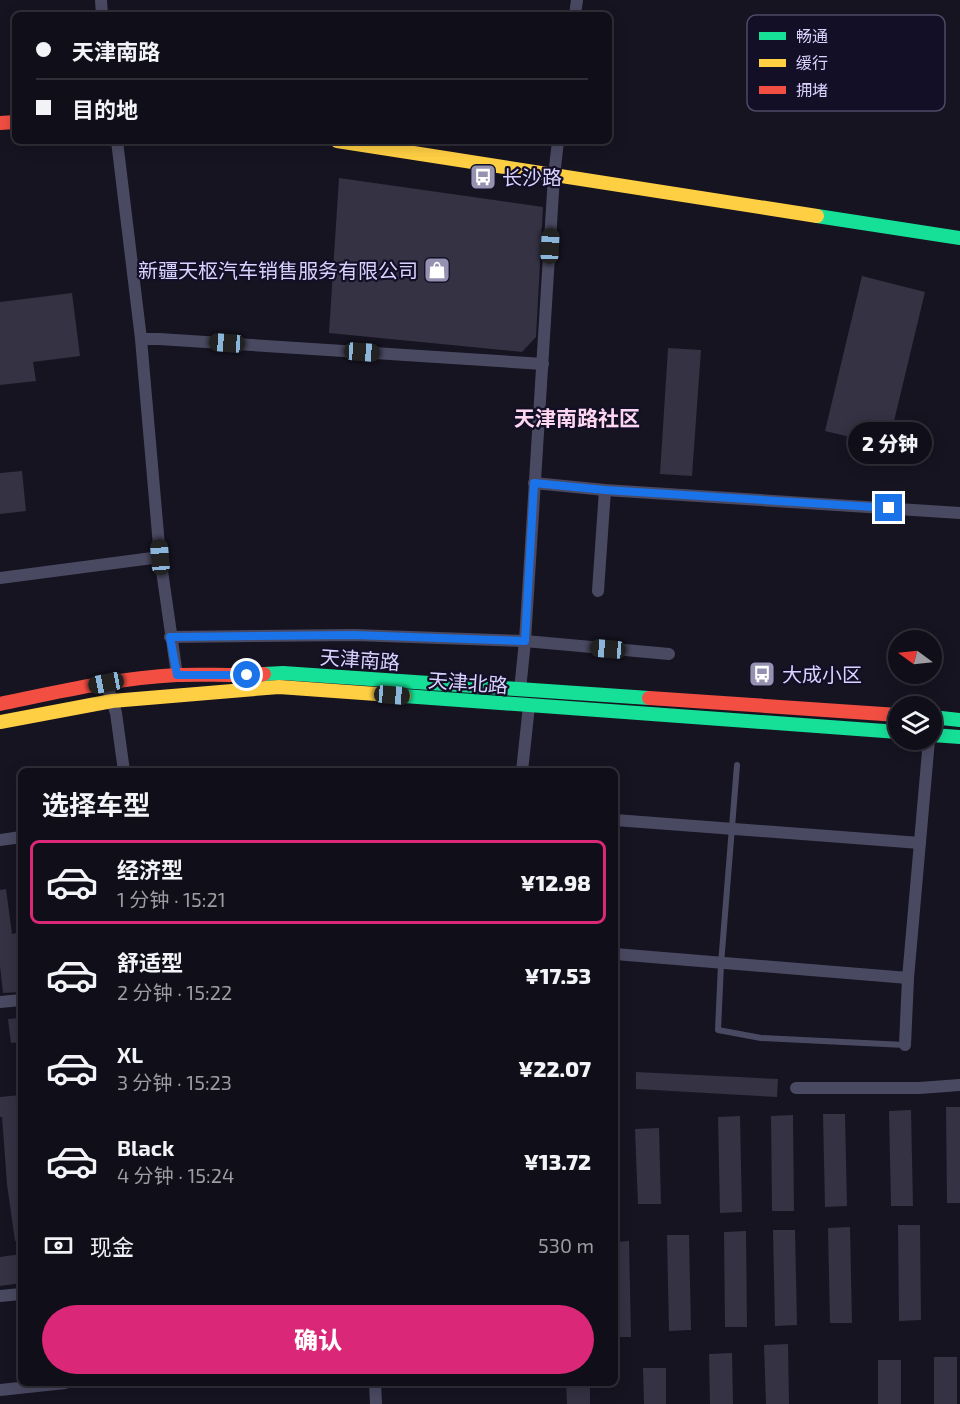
<!DOCTYPE html>
<html lang="zh">
<head>
<meta charset="utf-8">
<style>
  body { margin:0; font-family:"Exo 2","Noto Sans SC",sans-serif; background:#191822; color:#f1f3f6; height:100vh; display:flex; flex-direction:column; font-size:22px; white-space:nowrap }
  * { box-sizing:border-box; margin:0 }
  p { font-size:20px; color:#9c9ca2 }
  .icon { flex:none; width:33px; height:33px; fill:none; stroke:currentColor; stroke-width:2; stroke-linecap:round; stroke-linejoin:round }
  .map { position:relative; flex:1; overflow:hidden }
  .sheet { position:absolute; left:18px; top:768px; width:600px; height:618px; display:flex; flex-direction:column; background:#100f19; border-radius:9px; box-shadow:0 3px 15px #0003,0 0 0 2px #302f38 }
  .sheet>* { flex:none }
  .hud { position:absolute; left:12px; top:12px; width:600px; height:132px; border-radius:9px; box-shadow:0 3px 15px #0003,0 0 0 2px #302f38; display:grid; align-content:center; height:132px; padding:0 24px; background:#100f19 }
  .needle { width:39px; rotate:285deg }
  .controls { position:absolute; left:888px; top:630px; display:grid; gap:12px }
  .controls a { display:grid; place-items:center; width:54px; height:54px; border-radius:50%; background:#100f19; box-shadow:0 3px 15px #0003,0 0 0 2px #302f38; font-size:30px }
  .end { position:absolute; width:27px; height:27px; margin:-14px; border:8px solid #1a73e8; background:#fff; box-shadow:0 0 0 3px #fff }
  .from { border-radius:50% }
  .bubble { position:absolute; height:42px; border-radius:21px; background:#100f19; box-shadow:0 3px 15px #0003,0 0 0 2px #302f38; font-size:20px; font-weight:800; line-height:42px; text-align:center }
  .car { position:absolute; width:18px; height:36px; margin:-18px -9px; border-radius:8px; box-shadow:0 0 4px 2px #0007; background:linear-gradient(#222 24%,#8ab4d8 0 40%,#222 0 76%,#8ab4d8 0 86%,#222 0) }
  .hud b { display:flex; align-items:center; gap:21px; height:57px; font-size:22px }
  .hud b+b { border-top:2px solid #302f38 }
  .hud i { width:15px; height:15px; background:#f1f3f6 }
  ul { padding:0; list-style:none }
  li { display:flex; align-items:center; gap:18px; height:84px; margin:0 12px 9px; padding:0 12px; border:3px solid transparent; border-radius:9px }
  li div { flex:1 }
  li b { display:block; font-size:22px }
  li em { font-style:normal; font-weight:800 }
  li.selected { border-color:#db2777 }
  li>.icon { width:54px; height:54px; stroke-width:1.5 }
  h2 { padding:0 24px; font-size:27px; line-height:72px }
  .pay { display:flex; align-items:center; gap:15px; height:66px; padding:0 24px; font-size:22px }
  .pay p { margin-inline-start:auto }
  .action { display:flex; gap:12px; margin-top:auto; padding:12px 24px }
  .action a { flex:1; height:69px; border-radius:36px; background:#db2777; color:#fff; font-size:24px; font-weight:800; line-height:69px; text-align:center }
  .map>svg:first-child { display:block }
</style>
</head>
<body>
<div class="map">
<svg width="960" height="1404" viewBox="0 0 960 1404">
  <rect width="100%" height="100%" fill="#161421"/>
  <g fill="#343243">
    <path d="M 339,178 L 543,207 L 536,337 L 522,352 L 329,333 Z"/>
    <path d="M 862,276 L 925,292 L 888,446 L 825,431 Z"/>
    <path d="M 72,293 L 80,356 L 33,362 L 36,381 L 0,385 L 0,302 Z"/>
    <path d="M 668,348 L 701,350 L 692,476 L 660,474 Z"/>
    <path d="M 22,471 L 26,511 L 0,514 L 0,473 Z"/>
    <path d="M 6,889 L 12,934 L 21,932 L 21,992 L 3,993 L 0,966 L 0,890 Z"/>
    <path d="M 21,1018 L 21,1042 L 11,1043 L 8,1019 Z"/>
    <path d="M 636,1072 L 778,1079 L 777,1097 L 636,1089 Z"/>
    <path d="M 21,1095 L 21,1240 L 15,1241 L 7,1184 L 2,1117 L 0,1117 L 0,1097 Z"/>
    <path d="M 946,1107 L 960,1107 L 960,1203 L 947,1203 Z"/>
    <path d="M 911,1110 L 913,1206 L 891,1206 L 889,1111 Z"/>
    <path d="M 823,1114 L 845,1114 L 847,1206 L 825,1207 Z"/>
    <path d="M 793,1115 L 794,1211 L 772,1211 L 771,1116 Z"/>
    <path d="M 740,1116 L 742,1212 L 720,1213 L 718,1117 Z"/>
    <path d="M 659,1128 L 661,1204 L 638,1204 L 635,1129 Z"/>
    <path d="M 898,1225 L 920,1225 L 921,1320 L 899,1321 Z"/>
    <path d="M 850,1227 L 852,1323 L 830,1323 L 828,1228 Z"/>
    <path d="M 773,1230 L 795,1230 L 797,1325 L 775,1326 Z"/>
    <path d="M 746,1231 L 747,1327 L 725,1327 L 724,1232 Z"/>
    <path d="M 667,1235 L 689,1235 L 691,1330 L 669,1331 Z"/>
    <path d="M 629,1241 L 631,1337 L 615,1337 L 615,1242 Z"/>
    <path d="M 21,1254 L 21,1283 L 0,1286 L 0,1257 Z"/>
    <path d="M 788,1344 L 789,1404 L 766,1404 L 764,1345 Z"/>
    <path d="M 732,1353 L 733,1404 L 710,1404 L 709,1354 Z"/>
    <rect x="934" y="1357" width="23" height="47"/>
    <rect x="878" y="1360" width="23" height="44"/>
    <path d="M 643,1368 L 666,1368 L 666,1404 L 644,1404 Z"/>
    <path d="M 566,1383 L 590,1383 L 590,1404 L 567,1404 Z"/>
  </g>
  <g fill="none" stroke-linecap="round" stroke-linejoin="round">
    <path stroke="#4a4962" stroke-width="6" d="M 737,765 L 721,964 L 718,1030 L 761,1038 L 905,1045"/>
    <g stroke="#4a4962" stroke-width="12">
      <path d="M 101,0 L 102,15"/>
      <path d="M 575,15 L 577,0"/>
      <path d="M 117,141 L 141,339 L 160,557 L 177,675"/>
      <path d="M 141,339 L 159,339 L 543,364"/>
      <path d="M 534,483 L 605,490 L 960,513"/>
      <path d="M 0,578 L 160,557"/>
      <path d="M 598,591 L 605,490"/>
      <path d="M 170,637 L 354,635 L 525,641 L 669,654"/>
      <path d="M 106,683 L 116,713 L 124,771"/>
      <path d="M 520,690 L 525,641 L 554,176 L 558,141"/>
      <path d="M 522,771 L 529,706"/>
      <path d="M 615,820 L 920,843"/>
      <path d="M 0,840 L 21,837"/>
      <path d="M 615,954 L 908,978"/>
      <path d="M 0,1002 L 21,1000"/>
      <path d="M 905,1045 L 908,978 L 929,740"/>
      <path d="M 796,1088 L 919,1088 L 960,1085"/>
      <path d="M 0,1296 L 21,1294"/>
      <path d="M 375,1383 L 376,1404"/>
      <path d="M 0,1390 L 65,1383"/>
    </g>
    <g stroke="#16e098" stroke-width="14">
      <path d="M 817,216 L 960,238"/>
      <path d="M 264,674 L 283,673 L 649,698"/>
      <path d="M 404,696 L 898,732"/>
      <path d="M 932,717 L 960,720"/>
      <path d="M 932,735 L 960,737"/>
    </g>
    <g stroke="#ffcf43" stroke-width="14">
      <path d="M 337,141 L 817,216"/>
      <path d="M 0,722 L 112,701 L 279,687 L 404,696"/>
    </g>
    <g stroke="#f24e42" stroke-width="14">
      <path d="M 0,123 L 15,122"/>
      <path d="M 649,698 L 898,715"/>
      <path d="M 0,704 C 58,692 117,678 177,675 C 206,674 235,676 264,674"/>
    </g>
  </g>
  <g fill="none" stroke-linecap="round" stroke-linejoin="round">
    <path stroke="#1a73e8" stroke-width="8" d="M 247,675 L 177,675 L 170,637 L 354,635 L 525,641 L 534,483 L 605,490 L 889,508"/>
  </g>
  <defs>
    <symbol id="bus-square" viewBox="-11 -11 22 22"><rect x="-9" y="-9" width="18" height="18" rx="4" fill="#9591b1" stroke="#130f26"/><path d="M-5-6H5V4H4V6H2V4H-2V6H-4V4H-5ZM-3.5-4V0h7V-4ZM-3.5 1.2v1.5H-2V1.2ZM2 1.2v1.5H3.5V1.2Z" fill="#fff"/></symbol>
    <symbol id="shop-square" viewBox="-11 -11 22 22"><rect x="-9" y="-9" width="18" height="18" rx="4" fill="#9591b1" stroke="#130f26"/><path d="M-5-2.5h2.3a2.7 3.5 0 0 1 5.4 0H5L5.5 6h-11ZM-1.5-2.5h3a1.5 2.3 0 0 0-3 0Z" fill="#fff"/></symbol>
  </defs>
  <g fill-rule="evenodd">
    <use href="#bus-square" x="468" y="162" width="30" height="30"/>
    <use href="#shop-square" x="422" y="255" width="30" height="30"/>
    <use href="#bus-square" x="747" y="659" width="30" height="30"/>
  </g>
  <g text-anchor="middle" dominant-baseline="central" stroke-width="4.5" stroke-linejoin="round" paint-order="stroke">
    <g font-size="20" fill="#d9d4ff" stroke="#130f26" text-anchor="start">
      <text x="502" y="177">长沙路</text>
      <text x="418" y="270" text-anchor="end">新疆天枢汽车销售服务有限公司</text>
      <text x="782" y="674">大成小区</text>
    </g>
    <g font-size="20" fill="#d9d4ff" stroke="#130f26">
      <text transform="translate(360 659) rotate(4)">天津南路</text>
      <text transform="translate(468 682) rotate(4)">天津北路</text>
    </g>
    <g font-size="21" font-weight="bold" fill="#ffd6f0" stroke="#130f26">
      <text x="577" y="417">天津南路社区</text>
    </g>
  </g>
  <rect x="747" y="15" width="198" height="96" rx="9" fill="#130f26" stroke="#4e4a67" stroke-width="1.5"/>
  <rect x="759" y="32" width="27" height="8" fill="#16e098"/>
  <rect x="759" y="59" width="27" height="8" fill="#ffcf43"/>
  <rect x="759" y="86" width="27" height="8" fill="#f24e42"/>
  <g font-size="16" fill="#d9d4ff">
    <text x="796" y="42">畅通</text>
    <text x="796" y="69">缓行</text>
    <text x="796" y="96">拥堵</text>
  </g>
</svg>
<div class="controls">
<a><svg class="needle" viewBox="-14 -14 28 28"><path d="M0-13l5 13h-10z" fill="#e53935"/><path d="M0 13l5-13h-10z" fill="#9c9ca2"/></svg></a>
<a><svg class="icon" aria-label="layers" viewBox="0 0 24 24"><path d="M12 4l9 5-9 5-9-5zM3 14l9 5 9-5"/></svg></a>
</div>
<i class="end from" style="left:247px;top:675px"></i>
<i class="end" style="left:889px;top:508px"></i>
<div class="bubble" style="left:848px;top:422px;width:84px">2 分钟</div>
<i class="car" style="left:550px;top:246px;rotate:3deg"></i>
<i class="car" style="left:227px;top:343px;rotate:274deg"></i>
<i class="car" style="left:362px;top:352px;rotate:94deg"></i>
<i class="car" style="left:160px;top:557px;rotate:355deg"></i>
<i class="car" style="left:608px;top:649px;rotate:275deg"></i>
<i class="car" style="left:106px;top:683px;rotate:259deg"></i>
<i class="car" style="left:392px;top:695px;rotate:95deg"></i>
<div class="hud">
<b><i class="from"></i>天津南路</b>
<b><i></i>目的地</b>
</div>
<section class="sheet">
<h2>选择车型</h2>
<ul>
<li class="selected"><svg class="icon" aria-label="car" viewBox="0 0 24 24"><path d="M5 17H2v-5l4-1 3-4h7l3 4 3 1v5h-3M9 17h6M6 11h13"/><circle cx="7" cy="17" r="2"/><circle cx="17" cy="17" r="2"/></svg><div><b>经济型</b><p>1 分钟 · 15:21</p></div><em>¥12.98</em></li>
<li><svg class="icon" aria-label="car" viewBox="0 0 24 24"><path d="M5 17H2v-5l4-1 3-4h7l3 4 3 1v5h-3M9 17h6M6 11h13"/><circle cx="7" cy="17" r="2"/><circle cx="17" cy="17" r="2"/></svg><div><b>舒适型</b><p>2 分钟 · 15:22</p></div><em>¥17.53</em></li>
<li><svg class="icon" aria-label="car" viewBox="0 0 24 24"><path d="M5 17H2v-5l4-1 3-4h7l3 4 3 1v5h-3M9 17h6M6 11h13"/><circle cx="7" cy="17" r="2"/><circle cx="17" cy="17" r="2"/></svg><div><b>XL</b><p>3 分钟 · 15:23</p></div><em>¥22.07</em></li>
<li><svg class="icon" aria-label="car" viewBox="0 0 24 24"><path d="M5 17H2v-5l4-1 3-4h7l3 4 3 1v5h-3M9 17h6M6 11h13"/><circle cx="7" cy="17" r="2"/><circle cx="17" cy="17" r="2"/></svg><div><b>Black</b><p>4 分钟 · 15:24</p></div><em>¥13.72</em></li>
</ul>
<div class="pay"><svg class="icon" aria-label="cash" viewBox="0 0 24 24"><path d="M3 7h18v10H3z"/><circle cx="12" cy="12" r="2"/></svg>现金<p>530 m</p></div>
<div class="action"><a>确认</a></div>
</section>
</div>
</body>
</html>
